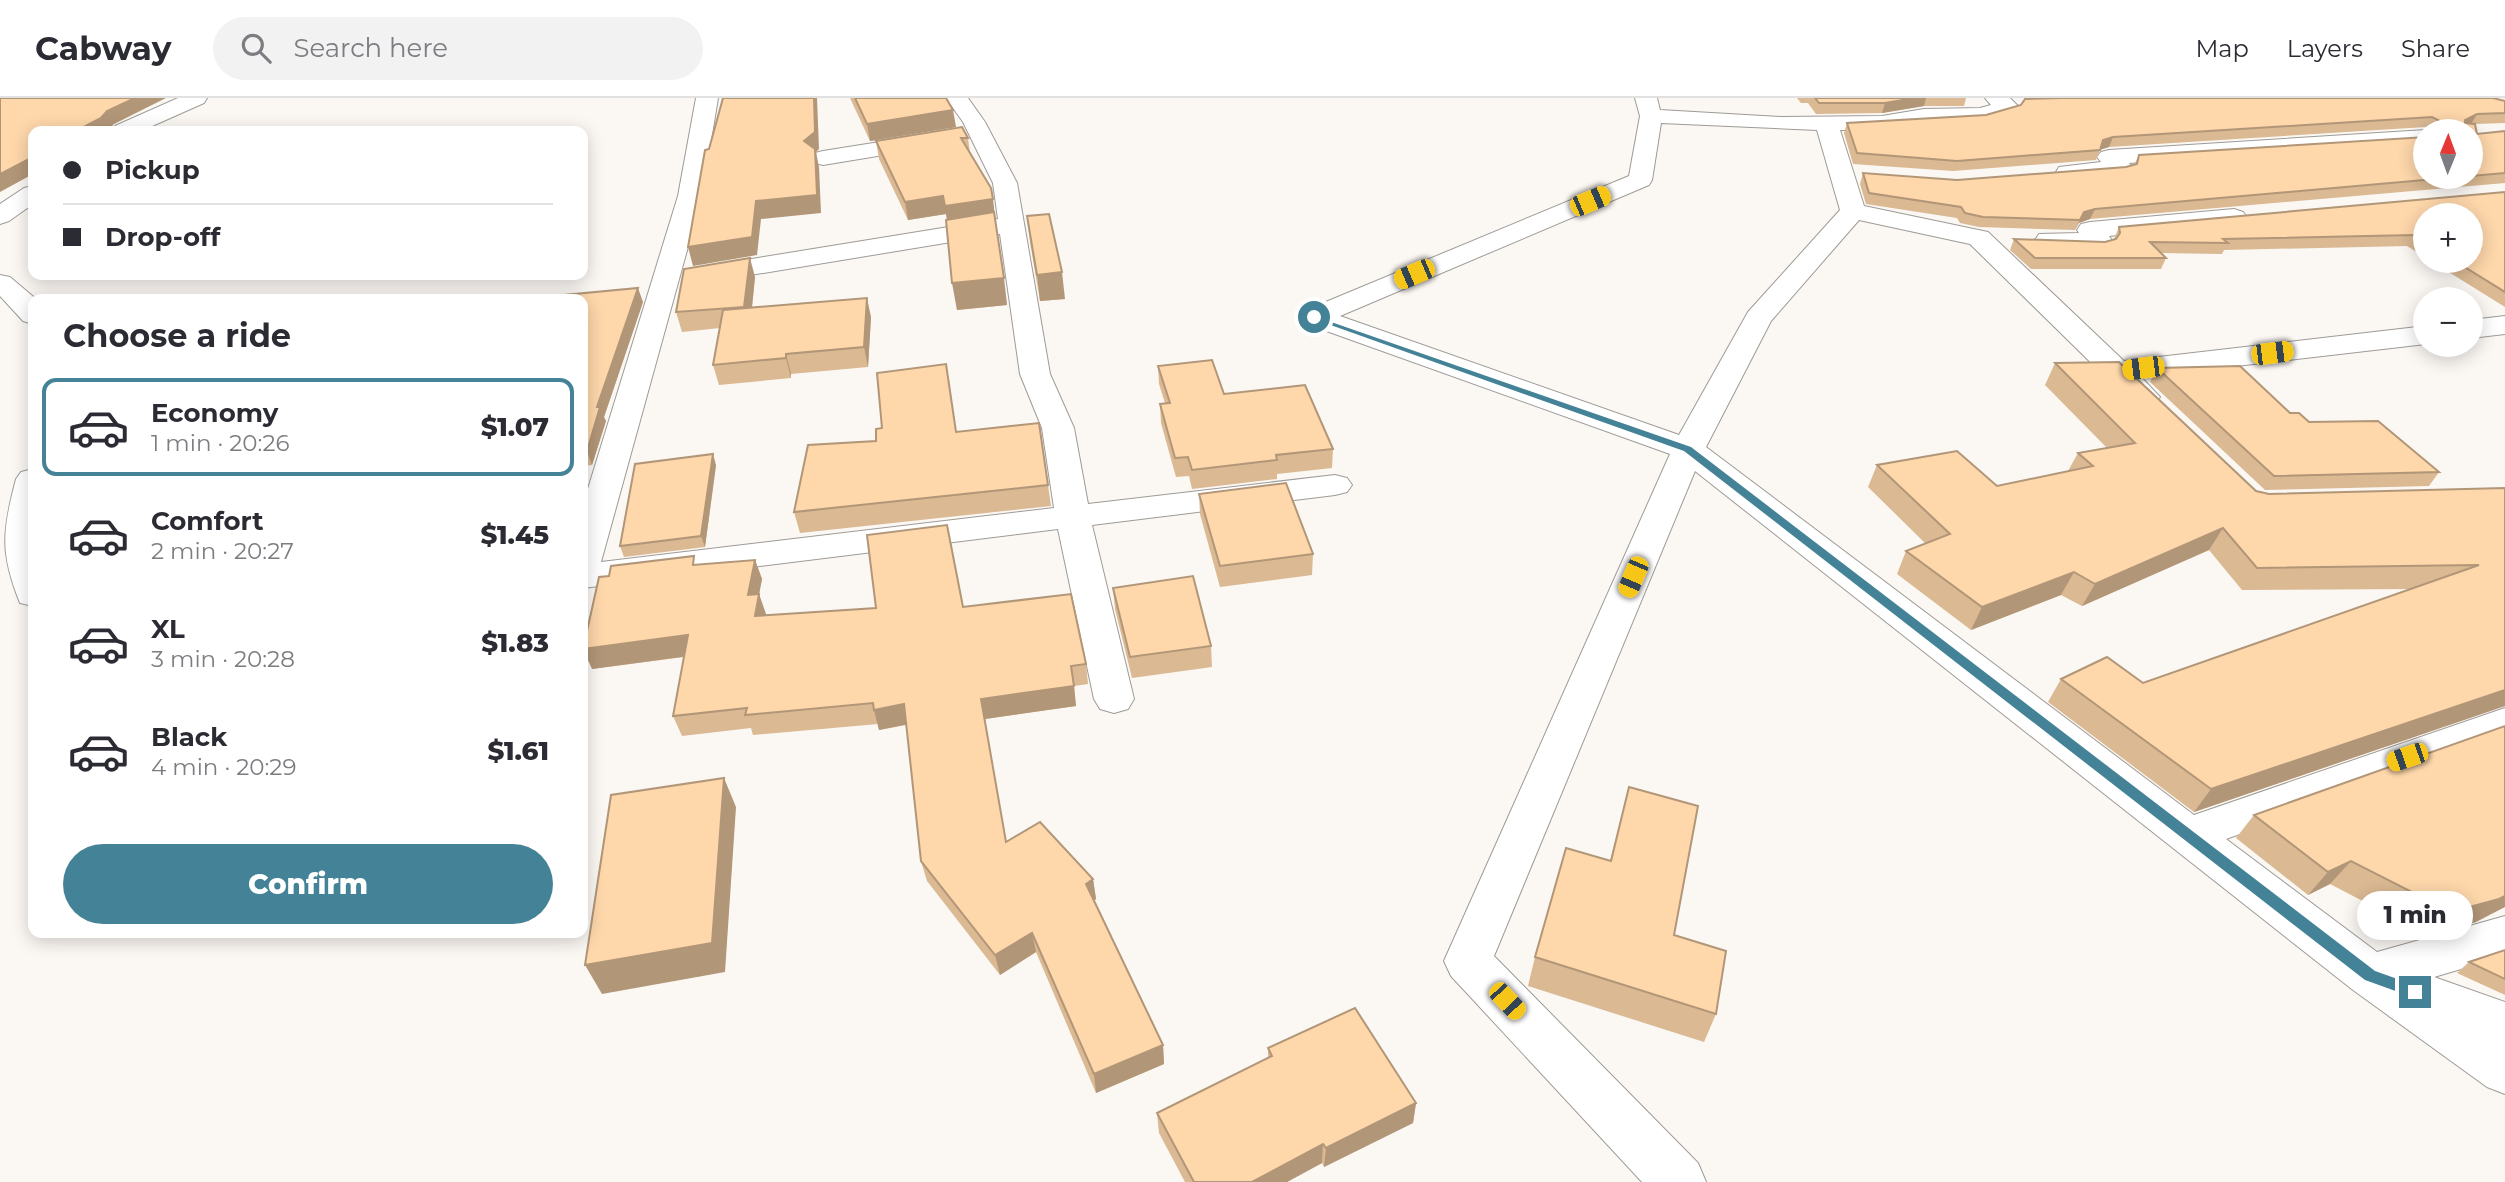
<!DOCTYPE html>
<html lang="en">
<head>
<meta charset="utf-8">
<style>
  body { margin:0; font-family:Montserrat,sans-serif; background:#f2f2f3; color:#2b2b33; height:100vh; display:flex; flex-direction:column; font-size:26px; white-space:nowrap }
  * { box-sizing:border-box; margin:0 }
  p { font-size:23px; color:#7c7c81 }
  .icon { flex:none; width:38px; height:38px; fill:none; stroke:currentColor; stroke-width:2; stroke-linecap:round; stroke-linejoin:round }
  .map { position:relative; flex:1; overflow:hidden }
  .panel { position:absolute; left:28px; top:196px; width:560px; height:644px; display:flex; flex-direction:column; background:#fff; border-radius:14px; box-shadow:0 4px 18px #0003 }
  .panel>* { flex:none }
  .guide { position:absolute; left:28px; top:28px; width:560px; height:154px; border-radius:14px; box-shadow:0 4px 18px #0003; display:grid; align-content:center; height:154px; padding:0 35px; background:#fff }
  .needle { width:46px; rotate:1deg }
  .buttons { position:absolute; left:2413px; top:21px; display:grid; gap:14px }
  .buttons a { display:grid; place-items:center; width:70px; height:70px; border-radius:50%; background:#fff; box-shadow:0 4px 18px #0003; font-size:35px }
  .end { position:absolute; width:32px; height:32px; margin:-16px; border:9px solid #448397; background:#fff; box-shadow:0 0 0 4px #fff }
  .from { border-radius:50% }
  .bubble { position:absolute; height:49px; border-radius:24px; background:#fff; box-shadow:0 4px 18px #0003; font-size:23px; font-weight:800; line-height:49px; text-align:center }
  .car { position:absolute; width:21px; height:42px; margin:-21px -10px; border-radius:9px; box-shadow:0 0 5px 2px #0007; background:linear-gradient(#f5c518 24%,#345 0 40%,#f5c518 0 76%,#345 0 86%,#f5c518 0) }
  .guide b { display:flex; align-items:center; gap:24px; height:66px; font-size:26px }
  .guide b+b { border-top:2px solid #e1e1e2 }
  .guide i { width:18px; height:18px; background:#2b2b33 }
  ul { padding:0; list-style:none }
  li { display:flex; align-items:center; gap:21px; height:98px; margin:0 14px 10px; padding:0 21px; border:4px solid transparent; border-radius:14px }
  li div { flex:1 }
  li b { display:block; font-size:26px }
  li em { font-style:normal; font-weight:800 }
  li.selected { border-color:#448397 }
  li>.icon { width:63px; height:63px; stroke-width:1.5 }
  h2 { padding:0 35px; font-size:32px; line-height:84px }
  .action { display:flex; gap:14px; margin-top:auto; padding:14px 35px }
  .action a { flex:1; height:80px; border-radius:42px; background:#448397; color:#fff; font-size:28px; font-weight:800; line-height:80px; text-align:center }
  header { display:flex; align-items:center; gap:42px; box-sizing:border-box; height:98px; padding:0 35px; background:#fff; border-bottom:2px solid #e1e1e2 }
  header strong { font-size:33px }
  nav { display:flex; gap:38px; margin-inline-start:auto; font-size:24px }
  .search { width:490px; height:63px; background:#f2f2f3; display:flex; align-items:center; gap:18px; box-sizing:border-box; padding:0 24px; border-radius:38px; color:#7c7c81; font-size:26px }
  .map>svg:first-child { display:block }
</style>
</head>
<body>
<header>
<strong>Cabway</strong>
<div class="search"><svg class="icon" aria-label="search" viewBox="0 0 24 24"><circle cx="10" cy="10" r="6"/><path d="M15 15l6 6"/></svg>Search here</div>
<nav><a>Map</a><a>Layers</a><a>Share</a></nav>
</header>
<div class="map">
<svg width="2505" height="1084" viewBox="0 0 2505 1084">
  <rect width="100%" height="100%" fill="#fbf7f3"/>
  <g fill="none" stroke-linecap="round" stroke-linejoin="round">
    <defs>
      <g id="minor">
        <path d="M 178,0 L 207,0 L 204,5 L 141,33 L 111,33 L 115,28 Z"/>
        <path d="M 696,0 L 718,0 L 702,98 L 601,464 L 1054,410 L 1042,330 L 1020,276 L 1000,136 L 702,185 L 692,183 L 688,177 L 692,171 L 702,169 L 998,121 L 993,85 L 963,24 L 946,0 L 968,0 L 985,24 L 1017,85 L 1050,276 L 1074,330 L 1088,406 L 1335,377 L 1347,380 L 1352,387 L 1347,394 L 1335,397 L 1092,427 L 1134,601 L 1128,611 L 1114,615 L 1100,611 L 1094,601 L 1058,431 L 583,490 L 583,407 L 678,98 Z"/>
        <path d="M 1635,0 L 1657,0 L 1660,12 L 1782,19 L 1882,18 L 1924,11 L 1980,10 L 1991,7 L 1985,0 L 2010,0 L 2019,9 L 2016,14 L 1982,24 L 1924,25 L 1882,32 L 1840,32 L 1864,108 L 1988,134 L 2124,263 L 2426,228 L 2426,246 L 2141,279 L 2160,299 L 2155,306 L 2144,308 L 2133,306 L 1970,146 L 1859,122 L 1771,223 L 1706,349 L 2194,717 L 2505,610 L 2505,641 L 2226,741 L 2377,854 L 2505,818 L 2505,858 L 2434,879 L 2505,904 L 2505,996 L 2487,989 L 2353,892 L 1695,373 L 1494,858 L 1698,1065 L 1706,1084 L 1642,1084 L 1451,878 L 1444,863 L 1670,356 L 1304,225 L 1300,219 L 1304,213 L 1629,78 L 1640,18 ZM 1661,25 L 1817,32 L 1840,112 L 1748,214 L 1679,337 L 1340,218 L 1649,87 L 1652,82 Z"/>
        <path d="M 2426,32 L 2431,33 L 2426,33 L 2426,46 L 2129,65 L 2133,70 L 2130,75 L 2068,81 L 2059,79 L 2056,74 L 2059,69 L 2101,64 L 2097,59 L 2101,54 L 2109,52 Z"/>
        <path d="M 930,36 L 938,38 L 942,43 L 938,48 L 823,67 L 815,65 L 811,60 L 815,55 L 823,53 Z"/>
        <path d="M 33,88 L 33,106 L 9,123 L 0,126 L 0,106 L 24,90 Z"/>
        <path d="M 2234,111 L 2243,114 L 2247,119 L 2243,124 L 2109,138 L 2113,144 L 2109,150 C 2089,155 2059,153 2039,148 L 2035,142 L 2039,136 L 2079,135 L 2077,132 L 2081,126 L 2090,124 Z"/>
        <path d="M 0,177 L 10,179 L 36,201 L 33,226 L 23,223 L 0,198 Z"/>
        <path d="M 2505,218 L 2505,236 L 2471,240 L 2471,222 Z"/>
        <path d="M 33,371 L 33,508 L 20,505 C 0,455 2,434 16,381 L 21,374 Z"/>
      </g>
    </defs>
    <use href="#minor" stroke="#9e9b97" stroke-width="2"/>
    <use href="#minor" fill="#fff" fill-rule="evenodd"/>
  </g>
  <g fill="#dab993">
    <path d="M 850,0 L 946,0 L 956,29 L 870,43 Z"/>
    <path d="M 1797,0 L 1966,0 L 1964,8 L 1924,8 L 1882,15 L 1816,16 L 1808,5 L 1801,5 Z"/>
    <path d="M 2505,3 L 2505,25 L 2475,26 L 2477,36 L 2505,33 L 2505,85 L 2090,121 L 2079,125 L 2075,132 L 1979,129 L 1960,125 L 1957,120 L 1866,106 L 1860,86 L 1863,75 L 1957,82 L 2126,69 L 2134,67 L 2139,57 L 2426,79 L 2471,79 L 2471,33 L 2430,33 L 2431,32 L 2426,29 L 2109,49 L 2100,52 L 2096,62 L 1953,73 L 1853,66 L 1844,35 L 1847,25 L 1986,17 Z"/>
    <path d="M 968,40 L 970,55 L 991,90 L 1007,207 L 957,212 L 946,116 L 908,122 L 879,61 L 876,43 Z"/>
    <path d="M 2505,94 L 2505,209 L 2431,163 L 2471,163 L 2426,117 L 2426,160 L 2407,148 L 2224,152 L 2222,156 L 2161,155 L 2166,160 L 2161,171 L 2031,171 L 2010,152 L 2014,141 L 2105,144 L 2114,141 L 2119,129 Z"/>
    <path d="M 1027,118 L 1065,201 L 1040,203 L 1030,144 Z"/>
    <path d="M 755,179 L 752,210 L 871,219 L 868,269 L 791,276 L 791,280 L 719,287 L 713,267 L 720,230 L 682,234 L 676,214 Z"/>
    <path d="M 583,201 L 643,204 L 604,319 L 606,323 L 592,367 L 583,368 Z"/>
    <path d="M 2055,265 L 2256,393 L 2269,396 L 2505,390 L 2505,608 L 2194,714 L 2048,604 L 2061,581 L 2143,585 L 2412,491 L 2242,492 L 2209,452 L 2082,508 L 2061,497 L 1971,532 L 1897,476 L 1906,453 L 1926,446 L 1868,389 L 1877,367 L 1997,388 L 2068,373 L 2078,355 L 2107,350 L 2045,287 Z"/>
    <path d="M 1158,268 L 1224,296 L 1333,351 L 1332,370 L 1277,376 L 1277,381 L 1192,391 L 1189,378 L 1176,379 L 1161,325 L 1160,306 L 1165,305 L 1159,286 Z"/>
    <path d="M 2157,270 L 2290,315 L 2309,324 L 2439,374 L 2429,388 L 2265,392 L 2150,284 Z"/>
    <path d="M 957,334 L 1048,387 L 1051,408 L 800,435 L 794,414 L 876,343 Z"/>
    <path d="M 716,367 L 705,449 L 624,459 L 620,448 Z"/>
    <path d="M 1199,396 L 1313,456 L 1312,477 L 1220,489 L 1200,416 Z"/>
    <path d="M 755,462 L 762,481 L 759,496 L 765,517 L 963,509 L 1086,566 L 1088,586 L 1074,588 L 1076,608 L 985,621 L 1006,744 L 1093,781 L 1096,801 L 1094,803 L 1163,947 L 1164,966 L 1096,995 L 1036,854 L 1000,877 L 927,783 L 921,763 L 906,627 L 879,632 L 878,626 L 753,637 L 751,630 L 682,638 L 673,618 L 684,559 L 592,571 L 609,478 L 697,467 Z"/>
    <path d="M 1113,490 L 1211,548 L 1212,569 L 1132,580 L 1115,511 Z"/>
    <path d="M 2505,628 L 2476,824 L 2428,837 L 2330,786 L 2308,797 L 2236,740 L 2254,717 Z"/>
    <path d="M 1629,689 L 1674,837 L 1716,916 L 1704,944 L 1528,888 L 1535,859 L 1610,763 Z"/>
    <path d="M 2505,852 L 2505,897 L 2457,875 L 2469,864 Z"/>
    <path d="M 1268,950 L 1416,1005 L 1413,1025 L 1324,1069 L 1322,1065 L 1287,1084 L 1185,1084 L 1159,1035 L 1157,1015 L 1268,961 Z"/>
  </g>
  <g fill="#b29678">
    <path d="M 135,0 L 166,0 L 114,26 L 107,33 L 76,33 L 107,13 Z"/>
    <path d="M 814,0 L 817,0 L 819,51 L 816,54 L 819,69 L 821,115 L 761,121 L 757,157 L 693,168 L 688,149 L 756,103 L 804,43 Z"/>
    <path d="M 1914,0 L 1926,0 L 1924,8 L 1882,15 L 1885,5 Z"/>
    <path d="M 953,12 L 956,29 L 870,43 L 867,26 Z"/>
    <path d="M 2477,16 L 2471,26 L 2459,32 L 2465,22 Z"/>
    <path d="M 2113,39 L 2109,49 L 2099,52 L 2103,42 Z"/>
    <path d="M 33,59 L 33,76 L 0,94 L 0,76 Z"/>
    <path d="M 943,98 L 993,101 L 995,119 L 948,126 L 946,116 L 908,122 L 905,104 Z"/>
    <path d="M 2095,111 L 2090,121 L 2079,125 L 2075,132 L 2084,114 Z"/>
    <path d="M 750,160 L 755,179 L 750,228 L 744,209 Z"/>
    <path d="M 1062,174 L 1065,201 L 1040,203 L 1037,177 Z"/>
    <path d="M 1004,180 L 1007,207 L 957,212 L 952,185 Z"/>
    <path d="M 638,190 L 643,204 L 604,319 L 606,323 L 592,367 L 587,353 L 597,309 Z"/>
    <path d="M 867,200 L 871,219 L 868,269 L 864,249 Z"/>
    <path d="M 786,256 L 791,276 L 791,280 L 786,260 Z"/>
    <path d="M 713,356 L 716,367 L 705,449 L 701,438 Z"/>
    <path d="M 2223,430 L 2209,452 L 2082,508 L 2095,486 Z"/>
    <path d="M 755,462 L 762,481 L 755,517 L 748,497 Z"/>
    <path d="M 2074,474 L 2061,497 L 1971,532 L 1982,509 Z"/>
    <path d="M 759,496 L 766,516 L 762,538 L 755,518 Z"/>
    <path d="M 688,537 L 696,557 L 592,571 L 583,551 Z"/>
    <path d="M 1074,588 L 1076,608 L 985,621 L 981,601 Z"/>
    <path d="M 2505,592 L 2505,608 L 2194,714 L 2211,691 Z"/>
    <path d="M 904,606 L 909,626 L 879,632 L 874,612 Z"/>
    <path d="M 724,680 L 736,709 L 725,874 L 602,896 L 585,867 Z"/>
    <path d="M 2351,763 L 2330,786 L 2308,797 L 2328,774 Z"/>
    <path d="M 1093,781 L 1096,801 L 1089,806 L 1086,786 Z"/>
    <path d="M 2505,798 L 2505,809 L 2476,824 L 2428,837 L 2451,814 Z"/>
    <path d="M 1032,835 L 1036,854 L 1000,877 L 995,857 Z"/>
    <path d="M 1163,947 L 1164,966 L 1096,995 L 1094,976 Z"/>
    <path d="M 1416,1005 L 1413,1025 L 1324,1069 L 1326,1050 Z"/>
    <path d="M 1323,1046 L 1322,1065 L 1287,1084 L 1252,1084 Z"/>
  </g>
  <g fill="#fed7ab" stroke="#b29678" stroke-width="2">
    <path d="M 0,0 L 135,0 L 107,13 L 101,20 L 76,33 L 33,33 L 33,59 L 0,76 Z"/>
    <path d="M 723,0 L 814,0 L 815,34 L 804,43 L 815,51 L 817,97 L 756,103 L 752,139 L 688,149 L 705,52 L 709,51 Z"/>
    <path d="M 855,0 L 946,0 L 953,12 L 867,26 Z"/>
    <path d="M 1815,0 L 1914,0 L 1885,5 L 1819,5 Z"/>
    <path d="M 2062,0 L 2493,0 L 2505,3 L 2505,15 L 2477,16 L 2465,22 L 2465,25 L 2475,26 L 2477,36 L 2505,33 L 2505,75 L 2471,78 L 2471,33 L 2433,33 L 2435,26 L 2440,23 L 2432,19 L 2113,39 L 2103,42 L 2100,52 L 1957,63 L 1857,55 L 1847,25 L 1986,17 L 2021,7 L 2025,1 Z"/>
    <path d="M 962,29 L 968,40 L 961,40 L 991,90 L 993,101 L 945,108 L 943,98 L 905,104 L 876,43 Z"/>
    <path d="M 2426,39 L 2426,79 L 2458,79 L 2095,111 L 2084,114 L 2080,122 L 1983,119 L 1965,115 L 1961,109 L 1869,95 L 1863,75 L 1957,82 L 2126,69 L 2137,66 L 2139,57 Z"/>
    <path d="M 2505,94 L 2505,194 L 2455,163 L 2471,163 L 2471,117 L 2426,117 L 2426,144 L 2414,137 L 2223,141 L 2228,145 L 2150,144 L 2166,160 L 2035,160 L 2014,141 L 2105,144 L 2116,141 L 2120,135 L 2119,129 Z"/>
    <path d="M 994,114 L 1004,180 L 952,185 L 946,122 Z"/>
    <path d="M 1049,116 L 1062,174 L 1037,177 L 1027,118 Z"/>
    <path d="M 750,160 L 744,209 L 676,214 L 684,171 Z"/>
    <path d="M 638,190 L 597,309 L 600,309 L 587,353 L 583,353 L 583,201 L 542,201 L 543,199 Z"/>
    <path d="M 867,200 L 864,249 L 786,256 L 786,260 L 713,267 L 723,212 Z"/>
    <path d="M 1212,262 L 1224,296 L 1305,287 L 1333,351 L 1276,357 L 1277,362 L 1192,372 L 1188,359 L 1175,360 L 1160,306 L 1170,305 L 1158,268 Z"/>
    <path d="M 2119,264 L 2256,393 L 2269,396 L 2505,390 L 2505,592 L 2211,691 L 2061,581 L 2107,559 L 2143,585 L 2479,467 L 2257,470 L 2223,430 L 2095,486 L 2074,474 L 1982,509 L 1906,453 L 1950,436 L 1877,367 L 1957,353 L 1997,388 L 2093,368 L 2078,355 L 2135,345 L 2055,265 Z"/>
    <path d="M 946,266 L 956,334 L 1039,325 L 1048,387 L 794,414 L 808,347 L 876,343 L 876,331 L 882,330 L 877,275 Z"/>
    <path d="M 2240,268 L 2290,315 L 2299,315 L 2309,324 L 2378,323 L 2439,374 L 2274,378 L 2157,270 Z"/>
    <path d="M 713,356 L 701,438 L 620,448 L 635,366 Z"/>
    <path d="M 1286,385 L 1313,456 L 1220,468 L 1199,396 Z"/>
    <path d="M 947,427 L 963,509 L 1071,496 L 1086,566 L 1071,568 L 1074,588 L 981,601 L 1006,744 L 1040,724 L 1093,781 L 1086,786 L 1163,947 L 1094,976 L 1032,835 L 995,857 L 921,763 L 904,606 L 874,612 L 873,605 L 745,617 L 747,610 L 673,618 L 688,537 L 583,551 L 599,479 L 609,478 L 611,468 L 694,458 L 693,467 L 755,462 L 748,497 L 759,496 L 755,518 L 876,510 L 867,437 Z"/>
    <path d="M 1193,478 L 1211,548 L 1130,559 L 1113,490 Z"/>
    <path d="M 2505,628 L 2505,798 L 2499,801 L 2451,814 L 2351,763 L 2328,774 L 2254,717 Z"/>
    <path d="M 724,680 L 712,845 L 585,867 L 611,697 Z"/>
    <path d="M 1629,689 L 1698,708 L 1674,837 L 1726,853 L 1716,916 L 1535,859 L 1566,750 L 1611,763 Z"/>
    <path d="M 2505,852 L 2505,881 L 2469,864 Z"/>
    <path d="M 1355,910 L 1416,1005 L 1326,1050 L 1323,1046 L 1252,1084 L 1194,1084 L 1157,1015 L 1272,958 L 1268,950 Z"/>
  </g>
  <path fill="#448397" d="M 1311,217 L 1691,349 L 2375,873 L 2420,889 L 2420,898 L 2415,900 L 2365,882 L 1684,353 L 1311,220 Z"/>
</svg>
<div class="buttons">
<a><svg class="needle" viewBox="-14 -14 28 28"><path d="M0-13l5 13h-10z" fill="#e53935"/><path d="M0 13l5-13h-10z" fill="#7c7c81"/></svg></a>
<a>+</a>
<a>−</a>
</div>
<i class="end from" style="left:1314px;top:219px"></i>
<i class="end" style="left:2415px;top:894px"></i>
<div class="bubble" style="left:2357px;top:793px;width:116px">1 min</div>
<i class="car" style="left:1590px;top:103px;rotate:67deg"></i>
<i class="car" style="left:1414px;top:176px;rotate:247deg"></i>
<i class="car" style="left:2272px;top:255px;rotate:83deg"></i>
<i class="car" style="left:2143px;top:270px;rotate:263deg"></i>
<i class="car" style="left:1633px;top:479px;rotate:203deg"></i>
<i class="car" style="left:2407px;top:659px;rotate:251deg"></i>
<i class="car" style="left:1507px;top:903px;rotate:137deg"></i>
<div class="guide">
<b><i class="from"></i>Pickup</b>
<b><i></i>Drop-off</b>
</div>
<section class="panel">
<h2>Choose a ride</h2>
<ul>
<li class="selected"><svg class="icon" aria-label="car" viewBox="0 0 24 24"><path d="M5 17H2v-5l4-1 3-4h7l3 4 3 1v5h-3M9 17h6M6 11h13"/><circle cx="7" cy="17" r="2"/><circle cx="17" cy="17" r="2"/></svg><div><b>Economy</b><p>1 min · 20:26</p></div><em>$1.07</em></li>
<li><svg class="icon" aria-label="car" viewBox="0 0 24 24"><path d="M5 17H2v-5l4-1 3-4h7l3 4 3 1v5h-3M9 17h6M6 11h13"/><circle cx="7" cy="17" r="2"/><circle cx="17" cy="17" r="2"/></svg><div><b>Comfort</b><p>2 min · 20:27</p></div><em>$1.45</em></li>
<li><svg class="icon" aria-label="car" viewBox="0 0 24 24"><path d="M5 17H2v-5l4-1 3-4h7l3 4 3 1v5h-3M9 17h6M6 11h13"/><circle cx="7" cy="17" r="2"/><circle cx="17" cy="17" r="2"/></svg><div><b>XL</b><p>3 min · 20:28</p></div><em>$1.83</em></li>
<li><svg class="icon" aria-label="car" viewBox="0 0 24 24"><path d="M5 17H2v-5l4-1 3-4h7l3 4 3 1v5h-3M9 17h6M6 11h13"/><circle cx="7" cy="17" r="2"/><circle cx="17" cy="17" r="2"/></svg><div><b>Black</b><p>4 min · 20:29</p></div><em>$1.61</em></li>
</ul>
<div class="action"><a>Confirm</a></div>
</section>
</div>
</body>
</html>
